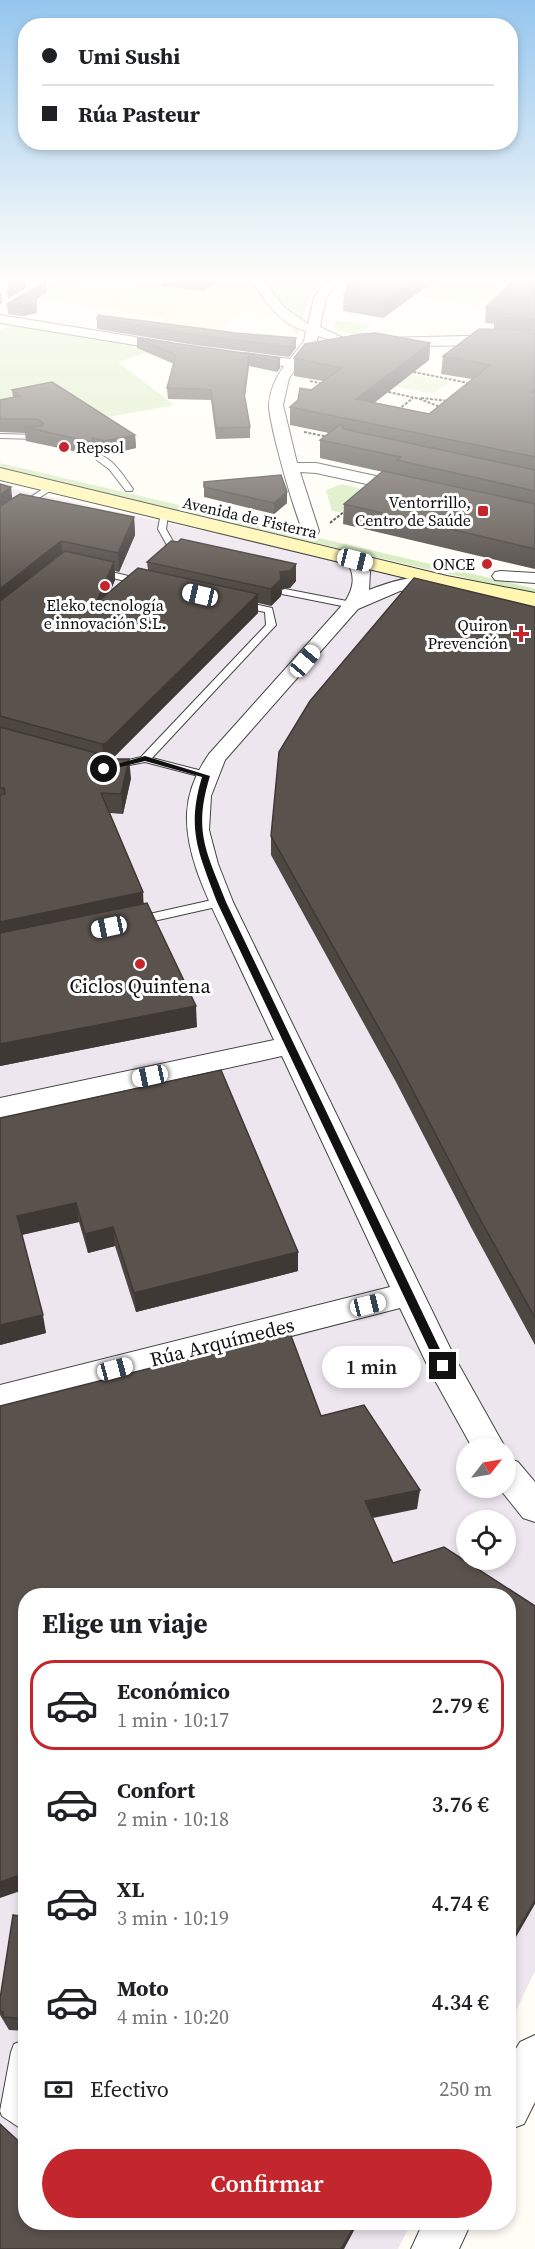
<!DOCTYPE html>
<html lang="es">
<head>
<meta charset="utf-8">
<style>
  body { margin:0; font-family:"Source Serif 4",serif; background:#f2f2f2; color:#202124; height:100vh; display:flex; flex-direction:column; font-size:22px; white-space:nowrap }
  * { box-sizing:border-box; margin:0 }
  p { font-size:20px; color:#757577 }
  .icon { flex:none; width:33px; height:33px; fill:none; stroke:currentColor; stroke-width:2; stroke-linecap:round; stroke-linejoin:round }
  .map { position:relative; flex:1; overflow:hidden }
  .side { position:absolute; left:18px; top:1588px; width:498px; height:642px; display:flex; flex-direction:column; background:#fff; border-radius:24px; box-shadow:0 3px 9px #0003 }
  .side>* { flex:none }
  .top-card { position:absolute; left:18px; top:18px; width:500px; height:132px; border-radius:24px; box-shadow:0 3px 9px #0003; display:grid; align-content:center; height:132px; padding:0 24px; background:#fff }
  .needle { width:39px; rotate:59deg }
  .controls { position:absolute; left:456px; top:1438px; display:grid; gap:12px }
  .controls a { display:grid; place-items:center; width:60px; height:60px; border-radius:50%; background:#fff; box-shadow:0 3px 9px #0003; font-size:30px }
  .end { position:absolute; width:27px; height:27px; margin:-14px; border:8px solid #111; background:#fff; box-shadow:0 0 0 3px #fff }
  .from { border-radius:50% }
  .bubble { position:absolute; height:42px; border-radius:21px; background:#fff; box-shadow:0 3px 9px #0003; font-size:20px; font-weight:600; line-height:42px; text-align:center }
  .car { position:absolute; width:18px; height:36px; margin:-18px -9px; border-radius:8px; box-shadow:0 0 4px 2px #0007; background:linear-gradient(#fff 24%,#345 0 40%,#fff 0 76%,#345 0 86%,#fff 0) }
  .top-card b { display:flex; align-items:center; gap:21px; height:57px; font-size:22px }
  .top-card b+b { border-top:2px solid #e0e0e0 }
  .top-card i { width:15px; height:15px; background:#202124 }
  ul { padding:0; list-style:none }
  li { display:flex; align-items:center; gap:18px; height:90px; margin:0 12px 9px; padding:0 12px; border:3px solid transparent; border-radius:24px }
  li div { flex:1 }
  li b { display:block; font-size:22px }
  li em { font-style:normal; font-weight:600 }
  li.selected { border-color:#c4262e }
  li>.icon { width:54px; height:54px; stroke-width:1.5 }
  h2 { padding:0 24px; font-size:27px; line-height:72px }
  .pay { display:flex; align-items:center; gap:15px; height:66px; padding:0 24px; font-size:22px }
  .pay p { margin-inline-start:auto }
  .cta { display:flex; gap:12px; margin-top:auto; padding:12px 24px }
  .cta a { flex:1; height:69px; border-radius:36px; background:#c4262e; color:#fff; font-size:24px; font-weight:600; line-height:69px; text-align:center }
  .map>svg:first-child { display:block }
</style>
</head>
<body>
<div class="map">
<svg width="535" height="2249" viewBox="0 0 535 2249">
  <rect width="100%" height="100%" fill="#fffdf5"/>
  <path fill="#eee6ef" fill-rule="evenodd" d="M 0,486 L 535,604 L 535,1971 L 509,2025 L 508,1596 L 26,1596 L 26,2223 L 411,2223 L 398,2249 L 0,2249 ZM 466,1449 L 506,1449 L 506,1488 L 466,1488 ZM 466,1521 L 506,1521 L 506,1560 L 466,1560 Z"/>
  <g fill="#f6f3d4">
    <path d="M 90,279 L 143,279 L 105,309 L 60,303 Z"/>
    <path d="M 254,287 L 278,316 L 241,312 L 211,338 L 153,331 L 185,298 L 192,295 Z"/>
  </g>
  <g fill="#d5ebbd">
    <path d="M 55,279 L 90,279 L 60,303 L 39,301 Z"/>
    <path d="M 250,279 L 323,279 L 309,297 L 298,336 L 264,301 Z"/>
    <path d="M 336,320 L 370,326 L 355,336 L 339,331 L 334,327 Z"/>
    <path d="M 18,324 L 162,348 L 118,362 L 174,405 L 92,420 L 0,406 L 0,330 Z"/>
    <path d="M 0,463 L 532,588 L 535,589 L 535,594 L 0,470 Z"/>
    <path d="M 342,484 L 365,490 L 340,512 L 332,511 L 326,490 Z"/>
  </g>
  <g fill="#e6f2cf">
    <path d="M 143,279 L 250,279 L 254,287 L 192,295 L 185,298 L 168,318 L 105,309 Z"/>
    <path d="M 430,279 L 469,279 L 504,284 L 478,306 L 409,295 Z"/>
    <path d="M 379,368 L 449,382 L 433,394 L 362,380 Z"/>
  </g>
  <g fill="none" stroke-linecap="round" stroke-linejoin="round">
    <defs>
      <g id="lane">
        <path d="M 0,434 L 38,435 L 42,437 L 38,439 L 0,438 Z"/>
        <path d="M 94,454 C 111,454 124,477 133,489 L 132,491 L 126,491 L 109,469 L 94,458 Z"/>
        <path d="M 49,485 L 56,487 L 0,523 L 0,517 Z"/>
        <path d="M 161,513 L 168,515 L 166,529 L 180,554 L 179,556 L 173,556 L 158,529 Z"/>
        <path d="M 99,569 L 145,580 L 146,582 L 142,585 L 96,574 L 96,570 Z"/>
        <path d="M 285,589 L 352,602 L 356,605 L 352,608 L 282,594 L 282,590 Z"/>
        <path d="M 240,601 L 272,608 L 276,625 L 152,758 L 210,773 L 210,777 L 206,778 L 145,762 L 108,769 L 108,765 L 141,757 L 266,625 L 265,612 L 237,606 L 237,602 Z"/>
        <path d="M 221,898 L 225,899 L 227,902 L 225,905 L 136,925 L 130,921 L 136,917 Z"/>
        <path d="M 22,2041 L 26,2043 L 26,2087 L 22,2104 L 26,2106 L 26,2132 L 2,2116 L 0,2111 L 11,2052 L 14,2044 Z"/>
      </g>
      <g id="street">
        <path d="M 250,279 L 262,279 L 285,308 L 308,324 L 314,298 L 327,279 L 339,279 L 326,298 L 320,327 L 345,339 L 338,343 L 318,336 L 317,341 L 289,378 L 283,405 L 297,463 L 316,463 L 408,483 L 414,485 L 416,488 L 414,491 L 408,493 L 316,473 L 300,472 L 319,531 L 317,535 L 305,535 C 296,520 268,421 269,404 C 270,390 276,377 284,366 L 245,361 L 238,357 L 245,353 L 290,359 L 304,341 L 306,331 C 280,325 264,299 250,279 Z"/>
        <path d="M 0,315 L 172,343 L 179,347 L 172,351 L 0,323 Z"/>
        <path d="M 466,336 L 535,337 L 535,345 L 383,346 L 376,342 L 383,338 Z"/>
        <path d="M 355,555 L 361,556 L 370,572 L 369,590 C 394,580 425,572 451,578 L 454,582 L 451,586 L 445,587 L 400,591 L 358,609 L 225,760 L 211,796 L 209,830 L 218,864 L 233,902 L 455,1358 L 506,1449 L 506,1451 L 506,1449 L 473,1449 L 432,1375 L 400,1308 L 0,1411 L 0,1385 L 390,1287 L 282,1056 L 0,1118 L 0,1098 L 274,1040 C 259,1008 244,976 229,944 C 211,904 185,858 187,813 C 188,792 197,771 209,754 L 345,602 C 354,587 356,576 346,560 L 349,556 Z"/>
        <path d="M 501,571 L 535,573 L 535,583 L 495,580 L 492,576 L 495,572 Z"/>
        <path d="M 506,1457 L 518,1462 L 535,1482 L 535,1522 L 523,1518 L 499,1488 L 506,1488 Z"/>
        <path d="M 535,2035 L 535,2102 L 524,2124 L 508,2130 L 508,2062 L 520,2042 Z"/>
        <path d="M 423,2223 L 471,2223 L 459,2249 L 411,2249 Z"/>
      </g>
      <path id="secondary" d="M 0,468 L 447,576 L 535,593 L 535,607 L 447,588 L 0,480 Z"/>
    </defs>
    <use href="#lane" stroke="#444" stroke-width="2"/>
    <use href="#street" stroke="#444" stroke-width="2"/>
    <use href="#secondary" stroke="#333" stroke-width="2"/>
    <g stroke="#333" stroke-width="2" stroke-dasharray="3 1.5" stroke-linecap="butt">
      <path d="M 409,371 L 473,384"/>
      <path d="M 310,381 L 324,384"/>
      <path d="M 384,391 L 420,399 L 443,408"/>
      <path d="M 421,398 L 449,401"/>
      <path d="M 398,410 L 413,398"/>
      <path d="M 304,432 L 329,437"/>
      <path d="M 330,523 L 345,511"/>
    </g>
    <use href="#lane" fill="#fff" fill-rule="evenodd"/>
    <use href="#street" fill="#fff" fill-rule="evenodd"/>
    <use href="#secondary" fill="#fff6b0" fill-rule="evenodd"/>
  </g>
  <g fill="#4d4742">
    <path d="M 162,279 L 220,279 L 204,291 L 162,286 Z"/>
    <path d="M 346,279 L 437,279 L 383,318 L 343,311 L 344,294 L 346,293 Z"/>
    <path d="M 535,279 L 535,569 L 343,524 L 344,504 L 383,472 L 320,458 L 320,440 L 329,433 L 290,425 L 290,407 L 323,381 L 294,376 L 294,358 L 430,343 L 429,360 L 374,403 L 429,414 L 472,379 L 441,374 L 443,356 L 494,329 L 494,324 L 485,323 L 486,307 Z"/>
    <path d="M 46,281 L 47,291 L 36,300 L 37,313 L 22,316 L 8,314 L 7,304 Z"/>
    <path d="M 97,319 L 296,348 L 289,357 L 195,345 L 97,329 Z"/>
    <path d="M 137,338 L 280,358 L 280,368 L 277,372 L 249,366 L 245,397 L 250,427 L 250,438 L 216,439 L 211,400 L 168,399 L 167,388 L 174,364 L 137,348 Z"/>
    <path d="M 12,390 L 135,435 L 136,448 L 105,455 L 94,452 L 92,455 L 26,441 L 25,433 L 0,432 L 0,400 L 13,398 Z"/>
    <path d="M 0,484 L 12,498 L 134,517 L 135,535 L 119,572 L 115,571 L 115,580 L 111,590 L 148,570 L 147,562 L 296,564 L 296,581 L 290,588 L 281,589 L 281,596 L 271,606 L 258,603 L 258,613 L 112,759 L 131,778 L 123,814 L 110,813 L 144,904 L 197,1027 L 0,1066 Z"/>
    <path d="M 204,487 L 287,492 L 287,503 L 274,514 L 204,497 Z"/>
    <path d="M 535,607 L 535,1345 L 472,1229 L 396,1082 L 271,855 L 271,836 Z"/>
    <path d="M 0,1118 L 298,1252 L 298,1271 L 136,1312 L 115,1246 L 88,1253 L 79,1222 L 22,1235 L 46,1333 L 0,1345 Z"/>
    <path d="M 26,1917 L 26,2031 L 9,2030 L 0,2015 L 0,1999 Z"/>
  </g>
  <g fill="#3f3936">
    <path d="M 25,279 L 26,288 L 8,299 L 7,290 Z"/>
    <path d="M 204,279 L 220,279 L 204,291 Z"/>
    <path d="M 416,279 L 437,279 L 383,318 L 384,302 Z"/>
    <path d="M 46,281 L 47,291 L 36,300 L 37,313 L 22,316 L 21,306 L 31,295 Z"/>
    <path d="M 1,292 L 2,303 L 0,305 L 0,293 Z"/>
    <path d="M 296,338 L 296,348 L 289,357 L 289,347 Z"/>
    <path d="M 430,343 L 429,360 L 356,417 L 356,399 Z"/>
    <path d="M 249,356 L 249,366 L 244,403 L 244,393 Z"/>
    <path d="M 280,358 L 280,368 L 277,372 L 277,362 Z"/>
    <path d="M 135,435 L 136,448 L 105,455 L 104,441 Z"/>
    <path d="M 93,438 L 94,452 L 92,455 L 91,442 Z"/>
    <path d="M 11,487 L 13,505 L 0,514 L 0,495 Z"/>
    <path d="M 287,492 L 287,503 L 274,514 L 274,503 Z"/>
    <path d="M 134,517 L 135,535 L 119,572 L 118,553 Z"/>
    <path d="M 61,541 L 63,559 L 0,609 L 0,589 Z"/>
    <path d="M 114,562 L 115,580 L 97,622 L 96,603 Z"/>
    <path d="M 296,564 L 296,581 L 290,588 L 281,589 L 281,596 L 271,606 L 271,589 L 280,572 Z"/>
    <path d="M 258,594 L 258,613 L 108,763 L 104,764 L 102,744 Z"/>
    <path d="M 96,753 L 98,773 L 90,759 Z"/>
    <path d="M 129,759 L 131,778 L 123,814 L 121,794 Z"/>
    <path d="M 143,892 L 144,912 L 0,943 L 0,922 Z"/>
    <path d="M 196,1006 L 197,1027 L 0,1066 L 0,1044 Z"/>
    <path d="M 76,1203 L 79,1222 L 20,1235 L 17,1216 Z"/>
    <path d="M 113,1227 L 115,1246 L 88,1253 L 85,1234 Z"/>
    <path d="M 298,1252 L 298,1271 L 136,1312 L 134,1293 Z"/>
    <path d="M 43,1315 L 46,1333 L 0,1345 L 0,1325 Z"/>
    <path d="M 420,1490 L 417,1509 L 363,1520 L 365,1501 Z"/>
    <path d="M 26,1873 L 26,1889 L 0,1898 L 0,1882 Z"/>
    <path d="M 535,1900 L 535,1904 L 508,1951 L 508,1947 Z"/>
    <path d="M 356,2223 L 358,2223 L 344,2249 L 341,2249 Z"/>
  </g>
  <g fill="#5a524d" stroke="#3f3936" stroke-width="1.5">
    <path d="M 10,279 L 25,279 L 7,290 Z"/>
    <path d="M 357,279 L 416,279 L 384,302 L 344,294 L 365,280 Z"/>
    <path d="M 515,279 L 535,279 L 535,319 L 495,317 L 505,309 L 486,307 Z"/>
    <path d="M 46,281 L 31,295 L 36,295 L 36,303 L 21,306 L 7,304 Z"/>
    <path d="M 98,315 L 236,333 L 296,338 L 289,347 L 195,335 L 97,319 Z"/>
    <path d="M 479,329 L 535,330 L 535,388 L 532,392 L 535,392 L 535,457 L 290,407 L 298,400 L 300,388 L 311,390 L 342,368 L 294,358 L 305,344 L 362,334 L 376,333 L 430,343 L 356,399 L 429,414 L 490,365 L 443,356 Z"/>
    <path d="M 137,338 L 280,358 L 277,362 L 249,356 L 244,393 L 250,427 L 216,428 L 211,390 L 167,388 L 176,355 Z"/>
    <path d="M 52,382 L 135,435 L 104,441 L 93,438 L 91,442 L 24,427 L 42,426 L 43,423 L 37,419 L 0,419 L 0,400 L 20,396 L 12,390 Z"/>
    <path d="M 341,424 L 344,429 L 535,470 L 535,491 L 397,460 L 401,457 L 320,440 Z"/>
    <path d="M 383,471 L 535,504 L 535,549 L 344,504 Z"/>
    <path d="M 281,475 L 287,492 L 274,503 L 204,487 L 204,482 Z"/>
    <path d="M 0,484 L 11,487 L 0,495 Z"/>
    <path d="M 20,494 L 134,517 L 118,553 L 61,541 L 0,589 L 0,506 Z"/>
    <path d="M 181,539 L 296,564 L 290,571 L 280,572 L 281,579 L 271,589 L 147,562 L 171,541 L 178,542 Z"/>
    <path d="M 65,551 L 114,562 L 96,603 L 138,568 L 258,594 L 106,743 L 102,744 L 0,716 L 0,601 Z"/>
    <path d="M 414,578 L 535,607 L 535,1318 L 475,1210 L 398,1062 L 271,836 L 279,752 L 310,701 Z"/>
    <path d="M 0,727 L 96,753 L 90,759 L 129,759 L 121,794 L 101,793 L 143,892 L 0,922 L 0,795 L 5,794 L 4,788 L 0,788 Z"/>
    <path d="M 147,903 L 196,1006 L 0,1044 L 0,933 Z"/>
    <path d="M 221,1070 L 298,1252 L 134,1293 L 113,1227 L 85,1234 L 76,1203 L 17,1216 L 43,1315 L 0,1325 L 0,1118 Z"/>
    <path d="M 290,1333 L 321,1416 L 364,1405 L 420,1490 L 365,1501 L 393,1563 L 444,1547 L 535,1606 L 535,1900 L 508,1947 L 508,1596 L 26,1596 L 26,1873 L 0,1882 L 0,1406 Z"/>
    <path d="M 13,1915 L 26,1917 L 26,2019 L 3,2017 L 3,2012 L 0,2011 L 0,1999 Z"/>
    <path d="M 0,2124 L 26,2148 L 26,2223 L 356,2223 L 341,2249 L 0,2249 Z"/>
  </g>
  <linearGradient id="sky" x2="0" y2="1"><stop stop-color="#95c6ee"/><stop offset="0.47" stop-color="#fffefa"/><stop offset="1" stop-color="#fffefa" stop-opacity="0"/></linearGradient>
  <rect width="535" height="594" fill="url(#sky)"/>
  <path fill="#111" d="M 145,756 L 210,776 C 193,831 206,851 226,902 L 448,1366 L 447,1370 L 439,1370 L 437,1366 L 217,902 C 199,853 186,830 202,777 L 145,761 L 104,771 L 100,769 Z"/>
  <g fill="#c4262e" stroke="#fff" stroke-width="2">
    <circle cx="64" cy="447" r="6"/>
    <rect x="477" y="505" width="12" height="12" rx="3"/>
    <circle cx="487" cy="564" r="6"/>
    <circle cx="105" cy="586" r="6"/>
    <path d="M518 625h6v6h6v6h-6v6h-6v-6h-6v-6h6z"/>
    <circle cx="140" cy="964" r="6"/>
  </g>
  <g text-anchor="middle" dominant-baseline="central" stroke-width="6" stroke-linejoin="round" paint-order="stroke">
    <g font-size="16" fill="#111" stroke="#fff" text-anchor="end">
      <text x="76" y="447" text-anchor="start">Repsol</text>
      <text x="471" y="502">Ventorrillo,<tspan x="471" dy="18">Centro de Saúde</tspan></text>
      <text x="475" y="564">ONCE</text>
      <text x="105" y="605" text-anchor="middle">Eleko tecnología<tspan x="105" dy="18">e innovación S.L.</tspan></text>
      <text x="508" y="625">Quiron<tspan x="508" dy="18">Prevención</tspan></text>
    </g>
    <g font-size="16" fill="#111" stroke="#fff">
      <text transform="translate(250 517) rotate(13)">Avenida de Fisterra</text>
    </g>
    <g font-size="20" fill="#111" stroke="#fff">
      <text x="140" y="986">Ciclos Quintena</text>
    </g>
    <g font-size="20" fill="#111" stroke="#fff">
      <text transform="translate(222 1342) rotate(-14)">Rúa Arquímedes</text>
    </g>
  </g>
</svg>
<div class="controls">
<a><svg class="needle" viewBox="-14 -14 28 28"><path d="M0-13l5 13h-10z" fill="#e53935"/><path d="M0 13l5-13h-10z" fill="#757577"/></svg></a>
<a><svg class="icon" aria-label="locate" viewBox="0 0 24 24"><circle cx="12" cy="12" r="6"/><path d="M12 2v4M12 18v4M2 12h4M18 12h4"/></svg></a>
</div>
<i class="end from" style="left:104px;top:769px"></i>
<i class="end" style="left:443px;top:1366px"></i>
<div class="bubble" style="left:322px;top:1346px;width:99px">1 min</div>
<i class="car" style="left:355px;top:560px;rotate:104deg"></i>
<i class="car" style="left:200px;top:595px;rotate:283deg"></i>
<i class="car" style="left:305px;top:661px;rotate:40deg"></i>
<i class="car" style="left:109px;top:927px;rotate:258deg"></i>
<i class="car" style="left:150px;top:1076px;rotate:258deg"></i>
<i class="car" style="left:368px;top:1305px;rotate:76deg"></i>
<i class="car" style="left:115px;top:1369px;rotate:75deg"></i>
<div class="top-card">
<b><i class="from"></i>Umi Sushi</b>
<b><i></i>Rúa Pasteur</b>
</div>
<section class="side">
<h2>Elige un viaje</h2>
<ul>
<li class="selected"><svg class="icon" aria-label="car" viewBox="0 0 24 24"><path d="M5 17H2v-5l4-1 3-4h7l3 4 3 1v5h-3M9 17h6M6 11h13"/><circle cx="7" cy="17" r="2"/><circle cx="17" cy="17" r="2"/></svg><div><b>Económico</b><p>1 min · 10:17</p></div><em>2.79 €</em></li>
<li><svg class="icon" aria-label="car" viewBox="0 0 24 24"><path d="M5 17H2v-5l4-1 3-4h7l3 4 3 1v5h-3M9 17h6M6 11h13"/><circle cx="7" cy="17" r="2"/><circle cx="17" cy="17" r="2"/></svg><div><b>Confort</b><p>2 min · 10:18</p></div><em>3.76 €</em></li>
<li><svg class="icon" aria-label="car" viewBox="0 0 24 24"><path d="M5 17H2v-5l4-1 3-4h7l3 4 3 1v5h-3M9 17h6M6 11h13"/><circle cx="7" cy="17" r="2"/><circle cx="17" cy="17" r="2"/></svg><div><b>XL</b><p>3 min · 10:19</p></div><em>4.74 €</em></li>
<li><svg class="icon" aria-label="car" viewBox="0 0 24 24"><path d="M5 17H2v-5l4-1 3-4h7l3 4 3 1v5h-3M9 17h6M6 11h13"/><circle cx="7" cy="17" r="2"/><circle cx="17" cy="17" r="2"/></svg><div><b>Moto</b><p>4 min · 10:20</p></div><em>4.34 €</em></li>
</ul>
<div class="pay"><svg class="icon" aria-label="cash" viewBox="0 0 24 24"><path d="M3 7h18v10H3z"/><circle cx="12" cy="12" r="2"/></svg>Efectivo<p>250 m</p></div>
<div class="cta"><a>Confirmar</a></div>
</section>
</div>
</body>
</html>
